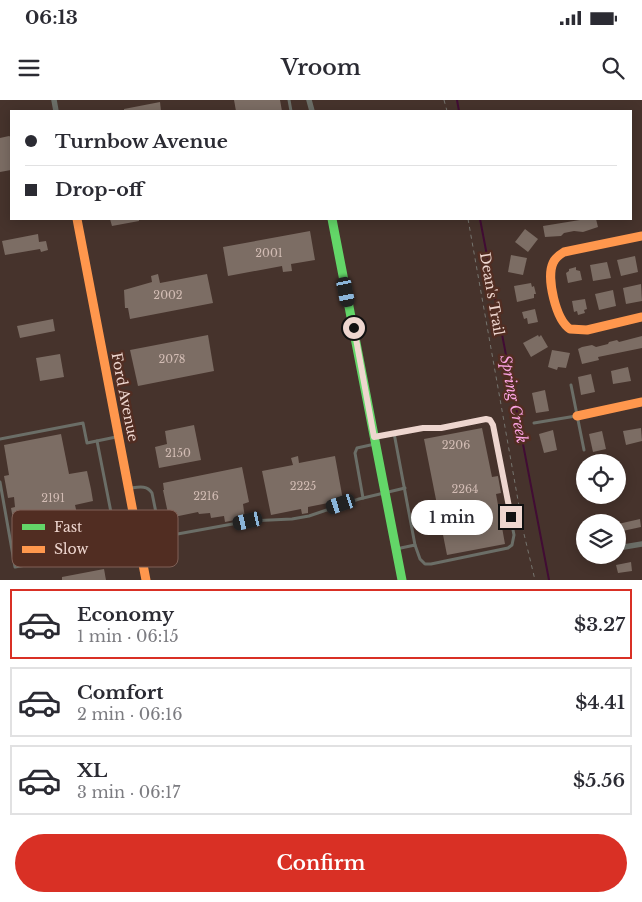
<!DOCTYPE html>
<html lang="en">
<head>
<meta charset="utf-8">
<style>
  body { margin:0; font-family:"Libre Baskerville",serif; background:#f2f2f3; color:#2b2b33; height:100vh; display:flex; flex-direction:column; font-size:19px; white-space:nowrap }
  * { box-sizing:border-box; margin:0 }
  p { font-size:16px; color:#7c7c81 }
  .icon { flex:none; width:28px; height:28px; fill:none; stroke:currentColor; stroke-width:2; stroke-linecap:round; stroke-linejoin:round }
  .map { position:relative; height:480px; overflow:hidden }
  .details { display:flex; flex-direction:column; background:#fff; flex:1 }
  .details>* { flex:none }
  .banner { position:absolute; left:10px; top:10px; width:622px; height:110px; border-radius:0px; box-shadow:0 2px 12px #0003; display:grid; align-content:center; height:110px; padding:0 15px; background:#fff }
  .buttons { position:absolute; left:576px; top:354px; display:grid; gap:10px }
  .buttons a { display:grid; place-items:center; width:50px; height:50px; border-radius:50%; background:#fff; box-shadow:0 2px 12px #0003; font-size:25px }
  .end { position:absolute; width:22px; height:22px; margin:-11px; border:6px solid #eed6cf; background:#111; box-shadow:0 0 0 2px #111 }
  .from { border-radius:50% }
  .bubble { position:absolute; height:35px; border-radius:18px; background:#fff; box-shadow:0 2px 12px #0003; font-size:16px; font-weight:600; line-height:35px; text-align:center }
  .car { position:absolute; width:15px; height:30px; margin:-15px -8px; border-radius:6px; box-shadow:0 0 4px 1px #0007; background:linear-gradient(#222 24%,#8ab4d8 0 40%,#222 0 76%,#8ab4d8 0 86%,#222 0) }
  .banner b { display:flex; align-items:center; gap:18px; height:48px; font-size:19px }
  .banner b+b { border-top:1px solid #e1e1e2 }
  .banner i { width:12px; height:12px; background:#2b2b33 }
  ul { padding:9px 0 0; list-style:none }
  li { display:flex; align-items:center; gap:15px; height:70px; margin:0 10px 8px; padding:0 5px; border:2px solid #e1e1e2; border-radius:0px }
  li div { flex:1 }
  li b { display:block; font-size:19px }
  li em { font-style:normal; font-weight:600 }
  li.active { border-color:#d93025 }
  li>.icon { width:45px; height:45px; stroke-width:1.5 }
  .button { display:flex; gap:10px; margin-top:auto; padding:10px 15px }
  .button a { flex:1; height:58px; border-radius:30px; background:#d93025; color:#fff; font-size:20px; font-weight:600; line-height:58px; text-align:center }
  .status { display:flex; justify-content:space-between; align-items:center; height:35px; padding:0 25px; background:#fff; direction:ltr }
  .status svg { height:14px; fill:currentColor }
  header { display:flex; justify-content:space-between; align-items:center; height:65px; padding:0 15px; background:#fff; font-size:22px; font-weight:600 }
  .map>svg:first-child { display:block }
</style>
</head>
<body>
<div class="status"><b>06:13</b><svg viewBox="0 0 49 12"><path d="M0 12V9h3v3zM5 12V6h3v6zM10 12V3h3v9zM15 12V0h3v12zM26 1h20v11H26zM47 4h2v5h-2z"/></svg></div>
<header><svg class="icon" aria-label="menu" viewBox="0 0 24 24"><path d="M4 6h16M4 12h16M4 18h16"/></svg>Vroom<svg class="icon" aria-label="search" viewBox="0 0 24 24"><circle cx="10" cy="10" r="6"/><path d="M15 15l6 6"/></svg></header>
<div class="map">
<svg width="642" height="480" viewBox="0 0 642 480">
  <rect width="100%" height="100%" fill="#46332c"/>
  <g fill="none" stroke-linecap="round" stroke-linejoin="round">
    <g stroke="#410c34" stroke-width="2">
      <path d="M 457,0 L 459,11"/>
      <path d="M 480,119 L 549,480"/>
    </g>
  </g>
  <g fill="#7c6d64">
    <path d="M 234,0 L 280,0 L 282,11 L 236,11 Z"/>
    <path d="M 160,2 L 161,11 L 124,11 L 124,9 Z"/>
    <path d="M 9,36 L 11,37 L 11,70 L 0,72 L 0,38 Z"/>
    <path d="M 110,119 L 139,119 L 139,121 L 112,126 Z"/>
    <path d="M 586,119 L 596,119 L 598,127 L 583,132 L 574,131 L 564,133 L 561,136 L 545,137 L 543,126 Z"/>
    <path d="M 525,129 L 538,139 L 528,152 L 515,142 Z"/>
    <path d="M 310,131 L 315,160 L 291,164 L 292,171 L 283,172 L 282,166 L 228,176 L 223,147 Z"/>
    <path d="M 38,134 L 39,142 L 46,141 L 48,150 L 41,152 L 40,149 L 5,155 L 2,141 Z"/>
    <path d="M 511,155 L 527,158 L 523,175 L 508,172 Z"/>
    <path d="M 635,156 L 638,172 L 621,176 L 617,160 Z"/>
    <path d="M 607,162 L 611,178 L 593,181 L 590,165 Z"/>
    <path d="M 576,167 L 576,170 L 580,171 L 582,180 L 568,183 L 566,173 L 569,171 L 569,169 Z"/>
    <path d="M 158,174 L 160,183 L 207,174 L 213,203 L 130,219 L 128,208 L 125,208 L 124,190 L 152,182 L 151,176 Z"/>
    <path d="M 531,183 L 532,187 L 534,186 L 536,194 L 534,194 L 534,198 L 517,202 L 514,186 Z"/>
    <path d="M 641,184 L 642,201 L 626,204 L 623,188 Z"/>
    <path d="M 613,190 L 616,206 L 599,210 L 595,194 Z"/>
    <path d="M 585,199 L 587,209 L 584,210 L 585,213 L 578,215 L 577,211 L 574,212 L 572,201 Z"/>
    <path d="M 535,209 L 538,222 L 528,224 L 527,218 L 524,219 L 522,212 Z"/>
    <path d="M 53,219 L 55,231 L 20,238 L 17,226 Z"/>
    <path d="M 208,235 L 214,271 L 138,286 L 130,250 Z"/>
    <path d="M 538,235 L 539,237 L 541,235 L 548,247 L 531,257 L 523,243 Z"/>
    <path d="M 642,236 L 642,248 L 598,257 L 599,260 L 582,264 L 578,249 L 582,247 L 592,245 L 596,247 L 608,244 L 609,242 L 617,240 L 619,242 Z"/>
    <path d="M 552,250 L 570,253 L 566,268 L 558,267 L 557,270 L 548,267 Z"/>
    <path d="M 60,254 L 64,277 L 40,281 L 36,258 Z"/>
    <path d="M 628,267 L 631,281 L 613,284 L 611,271 Z"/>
    <path d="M 591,274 L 595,292 L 581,295 L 578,277 Z"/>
    <path d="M 545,290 L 549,311 L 536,313 L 532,293 Z"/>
    <path d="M 194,325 L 201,360 L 159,368 L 155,347 L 167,344 L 165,331 Z"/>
    <path d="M 482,328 L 492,377 L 498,376 L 501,393 L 496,394 L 505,444 L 447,455 L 424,339 Z"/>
    <path d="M 641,328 L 642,341 L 626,345 L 623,331 Z"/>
    <path d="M 553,330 L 557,350 L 544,353 L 539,334 Z"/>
    <path d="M 602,331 L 606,349 L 593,352 L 589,334 Z"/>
    <path d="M 61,334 L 69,374 L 87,371 L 91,389 L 93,401 L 75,405 L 79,422 L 82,421 L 84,429 L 80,429 L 83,446 L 69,449 L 70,453 L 26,461 L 18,418 L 13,419 L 11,408 L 15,407 L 14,397 L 8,398 L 4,376 L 9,375 L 4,345 Z"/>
    <path d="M 298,356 L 299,363 L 335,356 L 343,400 L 308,407 L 308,413 L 302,414 L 301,409 L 271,415 L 262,371 L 293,365 L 291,358 Z"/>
    <path d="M 242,367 L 249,402 L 243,404 L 245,418 L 225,422 L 224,416 L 211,418 L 210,413 L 199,414 L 198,412 L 169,418 L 163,390 L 164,390 L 163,383 Z"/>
    <path d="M 640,419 L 641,427 L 618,432 L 618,424 Z"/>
    <path d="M 631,462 L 632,471 L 618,473 L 616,465 Z"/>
    <path d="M 104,469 L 106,480 L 62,480 L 62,477 Z"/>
  </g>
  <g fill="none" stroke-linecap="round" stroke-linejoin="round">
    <g stroke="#75746e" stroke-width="1" stroke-dasharray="4 4" stroke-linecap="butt">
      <path d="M 444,0 L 447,11"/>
      <path d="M 468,119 L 524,434 L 535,480"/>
    </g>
    <g stroke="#6b6e67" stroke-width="3">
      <path d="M 289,0 L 291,11"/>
      <path d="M 571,285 L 584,350"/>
      <path d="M 534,323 L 576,316"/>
      <path d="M 394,333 L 415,445"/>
      <path d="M 375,337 L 423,328 L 441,329 L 486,319 L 490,320 L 493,325 L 514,435 L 512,445 L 508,448 L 431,464 L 425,464 L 420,459 L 415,445 L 396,449"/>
      <path d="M 0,339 L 83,323 L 87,343 L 116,337"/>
      <path d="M 97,341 L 118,448"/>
      <path d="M 0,382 L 15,467 L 139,444"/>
      <path d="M 130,388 C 139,387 147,385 152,393 L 161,437"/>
      <path d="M 363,398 L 355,353 L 357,348 L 375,344"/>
      <path d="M 112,418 L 133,414"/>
      <path d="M 139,441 L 249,421 L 292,419 L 309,416 L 359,399 L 405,388"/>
    </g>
    <g stroke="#6b6e67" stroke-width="5.5">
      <path d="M 54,0 L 56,11"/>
      <path d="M 309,0 L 312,11"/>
      <path d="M 618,448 L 642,444"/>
    </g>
    <path stroke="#63d668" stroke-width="9" d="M 332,119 L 402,480"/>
    <g stroke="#ff974d" stroke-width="9">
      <path d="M 77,119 L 146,480"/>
      <path d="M 642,136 L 564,152 C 559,155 555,158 553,163 C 546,178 556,220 570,229 L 587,230 L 642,217"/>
      <path d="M 577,316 L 642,302"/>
    </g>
  </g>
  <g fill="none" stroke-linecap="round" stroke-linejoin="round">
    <path stroke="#eed6cf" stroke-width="6" d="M 354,228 L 374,337 L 423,328 L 441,328 L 486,319 L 490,320 L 493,325 L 511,417"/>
  </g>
  <g text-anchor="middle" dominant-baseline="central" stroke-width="5" stroke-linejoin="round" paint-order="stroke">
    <g font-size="11" fill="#d2bcb4">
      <text x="269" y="153">2001</text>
      <text x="168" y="195">2002</text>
      <text x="172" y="259">2078</text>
      <text x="456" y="345">2206</text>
      <text x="178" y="353">2150</text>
      <text x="303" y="386">2225</text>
      <text x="465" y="389">2264</text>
      <text x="206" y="396">2216</text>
      <text x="53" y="398">2191</text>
    </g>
    <g font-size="14" fill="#eed6cf" stroke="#512d22">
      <text transform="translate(492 194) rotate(80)">Dean's Trail</text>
      <text transform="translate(125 297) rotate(79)">Ford Avenue</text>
    </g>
    <g font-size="15" font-style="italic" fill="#fca3e2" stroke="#512d22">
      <text transform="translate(514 299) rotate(79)">Spring Creek</text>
    </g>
  </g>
  <rect x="12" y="410" width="166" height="57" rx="8" fill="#512d22" stroke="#806056" stroke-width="1"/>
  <rect x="22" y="424" width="23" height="6" fill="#63d668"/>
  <rect x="22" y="446" width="23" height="7" fill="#ff974d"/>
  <g font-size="14" fill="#eed6cf">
    <text x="54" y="432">Fast</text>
    <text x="54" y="454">Slow</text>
  </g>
</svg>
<div class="buttons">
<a><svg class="icon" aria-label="locate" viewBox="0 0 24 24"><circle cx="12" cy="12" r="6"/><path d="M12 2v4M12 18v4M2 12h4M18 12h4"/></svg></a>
<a><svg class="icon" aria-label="layers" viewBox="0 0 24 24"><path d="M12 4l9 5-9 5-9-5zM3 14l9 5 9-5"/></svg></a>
</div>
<i class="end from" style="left:354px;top:228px"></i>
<i class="end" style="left:511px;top:417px"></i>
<div class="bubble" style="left:411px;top:400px;width:82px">1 min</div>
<i class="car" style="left:346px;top:192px;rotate:169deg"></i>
<i class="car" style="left:341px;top:404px;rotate:252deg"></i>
<i class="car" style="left:248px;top:421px;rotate:257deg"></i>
<div class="banner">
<b><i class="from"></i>Turnbow Avenue</b>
<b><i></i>Drop-off</b>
</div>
</div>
<section class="details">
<ul>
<li class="active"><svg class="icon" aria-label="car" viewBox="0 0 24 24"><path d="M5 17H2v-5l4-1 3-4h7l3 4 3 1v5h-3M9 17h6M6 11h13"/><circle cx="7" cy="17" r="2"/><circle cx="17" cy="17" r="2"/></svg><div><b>Economy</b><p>1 min · 06:15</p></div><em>$3.27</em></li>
<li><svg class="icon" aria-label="car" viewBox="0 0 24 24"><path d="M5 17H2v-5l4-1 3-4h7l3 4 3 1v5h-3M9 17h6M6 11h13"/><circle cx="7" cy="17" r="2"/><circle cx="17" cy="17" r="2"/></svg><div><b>Comfort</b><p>2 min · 06:16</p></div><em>$4.41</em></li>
<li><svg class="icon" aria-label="car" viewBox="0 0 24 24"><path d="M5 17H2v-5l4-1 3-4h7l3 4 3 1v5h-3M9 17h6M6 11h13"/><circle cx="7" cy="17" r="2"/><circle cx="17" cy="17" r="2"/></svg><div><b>XL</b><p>3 min · 06:17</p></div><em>$5.56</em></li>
</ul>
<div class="button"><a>Confirm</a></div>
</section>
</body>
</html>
